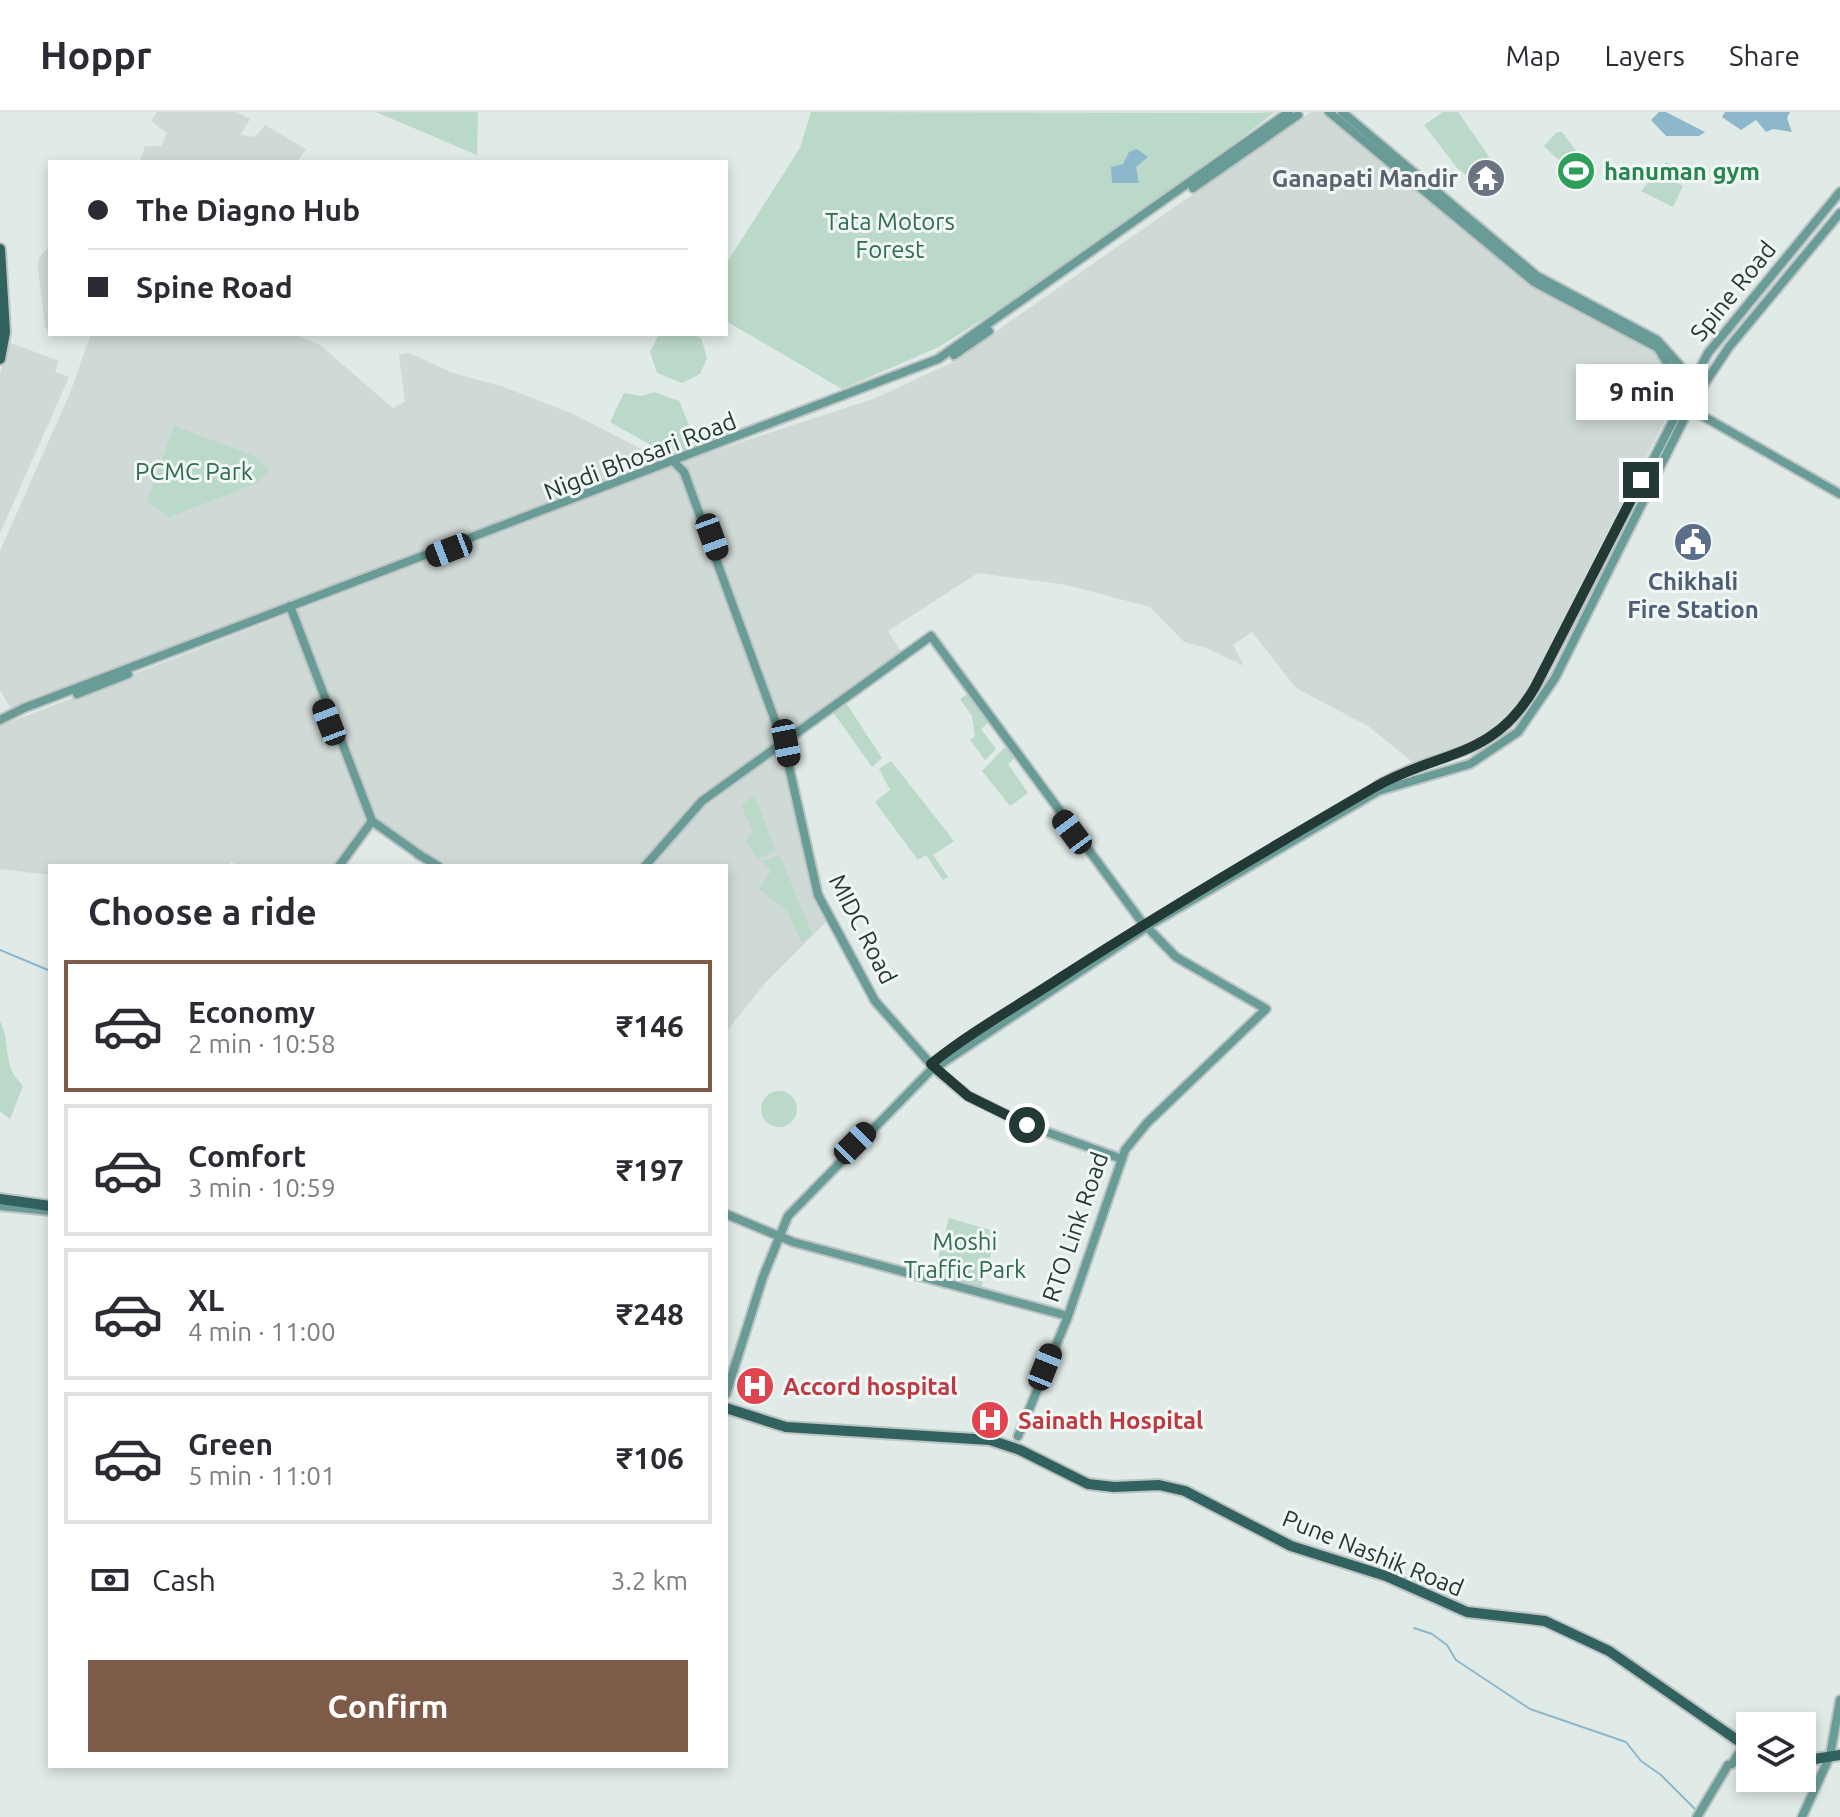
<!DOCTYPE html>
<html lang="en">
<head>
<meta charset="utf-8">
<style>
  body { margin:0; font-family:Ubuntu,sans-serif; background:#f2f2f3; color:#2b2b33; height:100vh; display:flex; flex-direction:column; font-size:30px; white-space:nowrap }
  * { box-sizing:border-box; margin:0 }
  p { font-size:26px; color:#7c7c81 }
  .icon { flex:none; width:44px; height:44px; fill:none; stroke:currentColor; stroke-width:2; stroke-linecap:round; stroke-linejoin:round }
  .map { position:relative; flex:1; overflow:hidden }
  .details { position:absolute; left:48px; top:752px; width:680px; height:904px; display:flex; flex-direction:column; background:#fff; border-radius:0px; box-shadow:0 4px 12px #0003 }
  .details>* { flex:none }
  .banner { position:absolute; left:48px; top:48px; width:680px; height:176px; border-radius:0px; box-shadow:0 4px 12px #0003; display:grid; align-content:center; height:176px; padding:0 40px; background:#fff }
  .fabs { position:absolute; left:1736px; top:1600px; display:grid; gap:16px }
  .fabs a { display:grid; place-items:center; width:80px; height:80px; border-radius:0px; background:#fff; box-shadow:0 4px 12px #0003; font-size:40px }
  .end { position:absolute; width:36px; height:36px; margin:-18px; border:10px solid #233936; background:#fff; box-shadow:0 0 0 4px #fff }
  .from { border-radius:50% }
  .bubble { position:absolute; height:56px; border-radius:0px; background:#fff; box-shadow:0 4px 12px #0003; font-size:26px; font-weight:700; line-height:56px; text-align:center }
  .car { position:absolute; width:24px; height:48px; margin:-24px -12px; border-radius:10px; box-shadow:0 0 6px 2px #0007; background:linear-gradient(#222 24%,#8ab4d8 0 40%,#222 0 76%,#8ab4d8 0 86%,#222 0) }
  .banner b { display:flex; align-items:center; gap:28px; height:76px; font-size:30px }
  .banner b+b { border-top:2px solid #e1e1e2 }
  .banner i { width:20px; height:20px; background:#2b2b33 }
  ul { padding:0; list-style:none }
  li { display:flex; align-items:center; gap:24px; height:132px; margin:0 16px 12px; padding:0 24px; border:4px solid #e1e1e2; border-radius:0px }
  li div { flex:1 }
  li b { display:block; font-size:30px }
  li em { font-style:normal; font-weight:700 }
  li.on { border-color:#7f5c49 }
  li>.icon { width:72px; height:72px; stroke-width:1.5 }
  h2 { padding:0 40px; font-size:36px; line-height:96px }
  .pay { display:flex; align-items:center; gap:20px; height:88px; padding:0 40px; font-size:30px }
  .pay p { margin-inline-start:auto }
  .button { display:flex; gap:16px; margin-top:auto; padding:16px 40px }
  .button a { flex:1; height:92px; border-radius:0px; background:#7f5c49; color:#fff; font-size:32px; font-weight:700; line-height:92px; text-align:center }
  header { display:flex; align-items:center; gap:48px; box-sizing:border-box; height:112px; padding:0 40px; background:#fff; border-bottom:2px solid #e1e1e2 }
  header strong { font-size:38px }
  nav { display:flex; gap:44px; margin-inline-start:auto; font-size:28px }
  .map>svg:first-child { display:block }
</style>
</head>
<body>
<header>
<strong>Hoppr</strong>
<nav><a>Map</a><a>Layers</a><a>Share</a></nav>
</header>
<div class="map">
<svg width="1840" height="1705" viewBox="0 0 1840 1705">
  <rect width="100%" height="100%" fill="#e0eae7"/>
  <g fill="#cfd9d6">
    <path d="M 157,0 L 236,0 L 250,7 L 240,23 L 255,25 L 265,13 L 306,37 L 297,50 L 140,50 L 145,34 L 161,34 L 167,21 L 151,9 Z"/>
    <path d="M 1311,0 L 1324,0 L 1346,16 L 1535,174 L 1655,239 L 1679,280 L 1529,576 L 1506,609 L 1472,634 L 1415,652 L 1368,614 L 1296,576 L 1252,520 L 1233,533 L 1244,554 L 1207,536 L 1184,530 L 1150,495 L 1067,473 L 978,461 L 888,519 L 904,544 L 693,696 L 642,754 L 444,754 L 372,709 L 341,754 L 240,754 L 231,750 L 228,754 L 50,754 L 50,763 L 0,757 L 0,614 L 674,352 L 873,287 L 949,252 Z"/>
    <path d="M 50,133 L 50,221 L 45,215 L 38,156 L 39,146 Z"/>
    <path d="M 91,222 L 293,222 L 320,233 L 393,296 L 405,290 L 399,243 L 409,241 L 453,261 L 501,274 L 571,301 L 665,349 L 13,600 L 0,578 L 0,439 L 70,281 Z"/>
    <path d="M 8,230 L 59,249 L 55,260 L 69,265 L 0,421 L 0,262 Z"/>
    <path d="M 783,635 L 810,765 L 828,808 L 766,870 L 726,920 L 726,754 L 650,754 L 701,695 Z"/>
  </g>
  <g fill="#bbd9c8">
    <path d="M 376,0 L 478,0 L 477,43 Z"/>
    <path d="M 811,0 L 1254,1 L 1275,0 L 1160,89 L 1072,151 L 939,235 L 842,277 L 726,209 L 726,152 L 800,36 Z"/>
    <path d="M 1443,0 L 1458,0 L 1497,56 L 1483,75 L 1458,57 L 1424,13 Z"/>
    <path d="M 1557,20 L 1562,20 L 1582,47 L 1572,61 L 1544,34 Z"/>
    <path d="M 1666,50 L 1678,57 L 1672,68 L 1683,74 L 1673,95 L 1641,79 Z"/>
    <path d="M 659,222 L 691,222 L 701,226 L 707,246 L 700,262 L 682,271 L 657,261 L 650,240 Z"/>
    <path d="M 624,281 L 642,284 L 654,280 L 679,289 L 696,330 L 686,338 L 667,342 L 610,310 Z"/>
    <path d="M 174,314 L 252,343 L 269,358 L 257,371 L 169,405 L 147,389 Z"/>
    <path d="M 967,582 L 989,610 L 981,617 L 996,637 L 985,648 L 970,628 L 975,624 L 972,604 L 960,587 Z"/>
    <path d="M 846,591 L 882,646 L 872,655 L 833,600 Z"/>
    <path d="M 1006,634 L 1015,646 L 1008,652 L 1028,681 L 1010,694 L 982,659 Z"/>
    <path d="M 891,649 L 954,729 L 933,743 L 948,765 L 943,768 L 926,743 L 918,748 L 875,690 L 890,678 L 879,657 Z"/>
    <path d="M 755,683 L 775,739 L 757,747 L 745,728 L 753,720 L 741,693 Z"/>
    <path d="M 780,743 L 812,822 L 802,831 L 787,799 L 759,777 L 771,759 L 762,749 Z"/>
    <path d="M 0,909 C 12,932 1,953 23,974 L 10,1007 L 0,999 Z"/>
    <circle cx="779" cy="997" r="18"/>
    <path d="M 949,1106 L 997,1120 L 981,1177 L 933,1165 Z"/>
  </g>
  <g fill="#8db8cb">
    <path d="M 1659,0 L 1666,0 L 1705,20 L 1699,24 L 1666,24 L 1651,8 Z"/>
    <path d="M 1725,0 L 1790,0 L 1787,6 L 1792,20 L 1773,17 L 1766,20 L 1756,8 L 1741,18 L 1722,5 Z"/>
    <path d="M 1137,37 L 1148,45 L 1136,55 L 1139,71 L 1112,71 L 1111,55 L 1123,52 L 1129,40 Z"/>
  </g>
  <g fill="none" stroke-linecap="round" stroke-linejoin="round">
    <g stroke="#8db8cb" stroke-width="2">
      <path d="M 0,838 L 48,858"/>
      <path d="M 1414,1516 L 1432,1522 L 1447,1533 L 1456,1548 L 1530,1597 L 1626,1630 L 1641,1649 L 1661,1663 L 1697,1699"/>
      <path d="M 1702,1705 L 1703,1705"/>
    </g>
    <defs>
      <g id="major">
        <path d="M 1329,0 L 1534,170 L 1658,236 L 1684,280"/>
        <path d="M 1342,0 L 1537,164 L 1657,228 L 1690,265"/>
        <path d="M 1193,76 L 1298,3"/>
        <path d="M 954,243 L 989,219"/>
        <path d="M 1699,280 L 1729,235 L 1840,101"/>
        <path d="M 1692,298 L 1840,382"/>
        <path d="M 672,348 L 684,360 L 784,633 L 818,783 L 875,889 L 936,958 L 968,984 L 1027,1013 L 1122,1047"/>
        <path d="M 290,494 L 372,709 L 420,743"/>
        <path d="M 77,582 L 128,562"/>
        <path d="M 0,608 L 24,596 L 938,247 L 1289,0"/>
        <path d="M 1378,673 C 1448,633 1495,652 1540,567 L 1708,241 L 1840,80"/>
        <path d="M 418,742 L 438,754"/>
        <path d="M 339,754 L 372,709"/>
        <path d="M 645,754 L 702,689 L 931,524 L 1141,809 L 1176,845 L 1266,897 L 1147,1011 L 1125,1038 L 1067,1207 L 1018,1324"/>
        <path d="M 0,1094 L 50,1099"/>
        <path d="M 726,1102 L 793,1130 L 1068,1204"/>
        <path d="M 726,1282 L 763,1165 L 788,1104 L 929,960 L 1153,811 L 1378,679 L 1470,652 L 1518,620 L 1555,566 L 1692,291"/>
        <path d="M 1732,1652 L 1745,1631"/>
        <path d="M 1697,1705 L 1728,1653"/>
        <path d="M 1802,1705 L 1830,1644 L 1840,1588"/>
      </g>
      <g id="highway">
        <path d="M 0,137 L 5,220 L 0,247"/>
        <path d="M 0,1087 L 50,1094"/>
        <path d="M 726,1296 L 786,1315 L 990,1328 L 1020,1338 L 1088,1372 L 1114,1375 L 1159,1373 L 1185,1379 L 1291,1434 L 1386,1464 L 1467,1500 L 1545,1509 L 1609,1539 L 1750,1637"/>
        <path d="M 1802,1649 L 1840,1643"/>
      </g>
    </defs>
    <use href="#major" stroke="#bdc4c3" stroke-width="12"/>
    <use href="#highway" stroke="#bdc4c3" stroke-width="14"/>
    <use href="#major" stroke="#699c96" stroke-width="8"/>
    <use href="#highway" stroke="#316260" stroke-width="10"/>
    <defs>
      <g id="major-bridge">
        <path d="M 1684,280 L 1693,285 L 1701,279 L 1700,269 L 1690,265"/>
        <path d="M 1684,282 L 1692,298"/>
      </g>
    </defs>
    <use href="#major-bridge" stroke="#bdc4c3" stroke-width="12" stroke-linecap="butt"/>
    <use href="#major-bridge" stroke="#699c96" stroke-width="8"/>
  </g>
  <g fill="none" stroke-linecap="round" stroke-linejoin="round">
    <path stroke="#233936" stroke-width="10" d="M 1027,1013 L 968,984 L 931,952 C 972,919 1019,893 1063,864 C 1165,798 1270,736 1375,675 C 1440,638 1493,648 1535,575 L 1641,368"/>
  </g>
  <defs>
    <symbol id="stadium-disc" viewBox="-11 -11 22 22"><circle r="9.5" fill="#2e9e5b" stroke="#f0f7f5"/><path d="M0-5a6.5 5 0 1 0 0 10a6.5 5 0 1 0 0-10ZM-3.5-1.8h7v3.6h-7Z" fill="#fff"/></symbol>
    <symbol id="temple-disc" viewBox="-11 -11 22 22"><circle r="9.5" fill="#6b7280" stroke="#f0f7f5"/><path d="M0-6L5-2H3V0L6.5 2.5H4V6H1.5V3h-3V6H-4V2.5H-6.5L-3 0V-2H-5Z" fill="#fff"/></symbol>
    <symbol id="civic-disc" viewBox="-11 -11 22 22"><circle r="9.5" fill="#5c6f8a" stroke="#f0f7f5"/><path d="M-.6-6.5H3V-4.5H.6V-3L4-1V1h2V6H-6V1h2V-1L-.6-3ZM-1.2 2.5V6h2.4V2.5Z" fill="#fff"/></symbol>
    <symbol id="hospital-disc" viewBox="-11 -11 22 22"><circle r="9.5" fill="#e0444e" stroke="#f0f7f5"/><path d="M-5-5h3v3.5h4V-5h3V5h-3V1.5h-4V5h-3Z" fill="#fff"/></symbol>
  </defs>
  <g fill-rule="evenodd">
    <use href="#stadium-disc" x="1554" y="37" width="44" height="44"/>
    <use href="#temple-disc" x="1464" y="44" width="44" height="44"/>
    <use href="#civic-disc" x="1671" y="408" width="44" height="44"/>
    <use href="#hospital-disc" x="733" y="1252" width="44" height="44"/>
    <use href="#hospital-disc" x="968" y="1286" width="44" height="44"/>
  </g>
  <g text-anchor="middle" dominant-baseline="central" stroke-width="6" stroke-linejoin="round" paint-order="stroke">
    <g font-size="24" font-weight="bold" fill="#27864d" stroke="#f0f7f5" text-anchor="start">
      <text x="1604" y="59">hanuman gym</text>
    </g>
    <g font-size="24" font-weight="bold" fill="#5b616d" stroke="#f0f7f5" text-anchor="end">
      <text x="1458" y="66">Ganapati Mandir</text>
    </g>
    <g font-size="24" fill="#306c51" stroke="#f0f7f5">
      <text x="890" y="109">Tata Motors<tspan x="890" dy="28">Forest</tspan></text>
      <text x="194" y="359">PCMC Park</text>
      <text x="965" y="1129">Moshi<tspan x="965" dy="28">Traffic Park</tspan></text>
    </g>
    <g font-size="24" fill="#233936" stroke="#f0f7f5">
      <text transform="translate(1733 179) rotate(-51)">Spine Road</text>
      <text transform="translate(640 344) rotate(-21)">Nigdi Bhosari Road</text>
      <text transform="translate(863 817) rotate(63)">MIDC Road</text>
      <text transform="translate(1075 1115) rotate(-71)">RTO Link Road</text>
      <text transform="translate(1373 1441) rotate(22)">Pune Nashik Road</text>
    </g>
    <g font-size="24" font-weight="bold" fill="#4e5e75" stroke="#f0f7f5">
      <text x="1693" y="469">Chikhali<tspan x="1693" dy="28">Fire Station</tspan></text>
    </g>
    <g font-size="24" font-weight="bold" fill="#be3a42" stroke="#f0f7f5" text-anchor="start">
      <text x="783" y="1274">Accord hospital</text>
      <text x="1018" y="1308">Sainath Hospital</text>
    </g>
  </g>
</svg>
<div class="fabs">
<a><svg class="icon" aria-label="layers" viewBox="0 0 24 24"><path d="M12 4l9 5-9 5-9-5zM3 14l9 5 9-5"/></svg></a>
</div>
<i class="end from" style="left:1027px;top:1013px"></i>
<i class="end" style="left:1641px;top:368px"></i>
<div class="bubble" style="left:1576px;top:252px;width:132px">9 min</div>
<i class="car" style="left:712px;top:425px;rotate:160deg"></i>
<i class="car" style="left:449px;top:438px;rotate:249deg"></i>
<i class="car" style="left:329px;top:610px;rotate:339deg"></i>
<i class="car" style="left:786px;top:631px;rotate:169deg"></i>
<i class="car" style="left:1072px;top:720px;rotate:323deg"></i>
<i class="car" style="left:855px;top:1031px;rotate:45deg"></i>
<i class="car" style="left:1045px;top:1255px;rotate:22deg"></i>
<div class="banner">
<b><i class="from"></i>The Diagno Hub</b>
<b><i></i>Spine Road</b>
</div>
<section class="details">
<h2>Choose a ride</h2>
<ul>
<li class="on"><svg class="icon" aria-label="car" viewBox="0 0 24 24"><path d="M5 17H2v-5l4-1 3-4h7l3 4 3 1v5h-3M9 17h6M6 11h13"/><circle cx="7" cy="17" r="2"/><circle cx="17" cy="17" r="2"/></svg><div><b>Economy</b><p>2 min · 10:58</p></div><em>₹146</em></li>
<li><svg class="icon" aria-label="car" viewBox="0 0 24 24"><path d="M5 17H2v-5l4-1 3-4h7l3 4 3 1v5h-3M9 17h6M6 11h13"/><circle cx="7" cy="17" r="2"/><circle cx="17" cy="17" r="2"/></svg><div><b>Comfort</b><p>3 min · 10:59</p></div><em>₹197</em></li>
<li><svg class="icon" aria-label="car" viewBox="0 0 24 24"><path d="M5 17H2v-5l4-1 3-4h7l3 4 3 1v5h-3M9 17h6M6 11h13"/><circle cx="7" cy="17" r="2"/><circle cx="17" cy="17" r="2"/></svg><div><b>XL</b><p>4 min · 11:00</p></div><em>₹248</em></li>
<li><svg class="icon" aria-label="car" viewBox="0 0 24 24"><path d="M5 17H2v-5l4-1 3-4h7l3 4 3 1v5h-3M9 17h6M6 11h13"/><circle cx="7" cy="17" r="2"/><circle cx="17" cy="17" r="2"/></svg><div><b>Green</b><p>5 min · 11:01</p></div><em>₹106</em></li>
</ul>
<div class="pay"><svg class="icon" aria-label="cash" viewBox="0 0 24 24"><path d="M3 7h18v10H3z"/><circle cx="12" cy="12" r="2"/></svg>Cash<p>3.2 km</p></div>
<div class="button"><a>Confirm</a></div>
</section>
</div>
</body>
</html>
